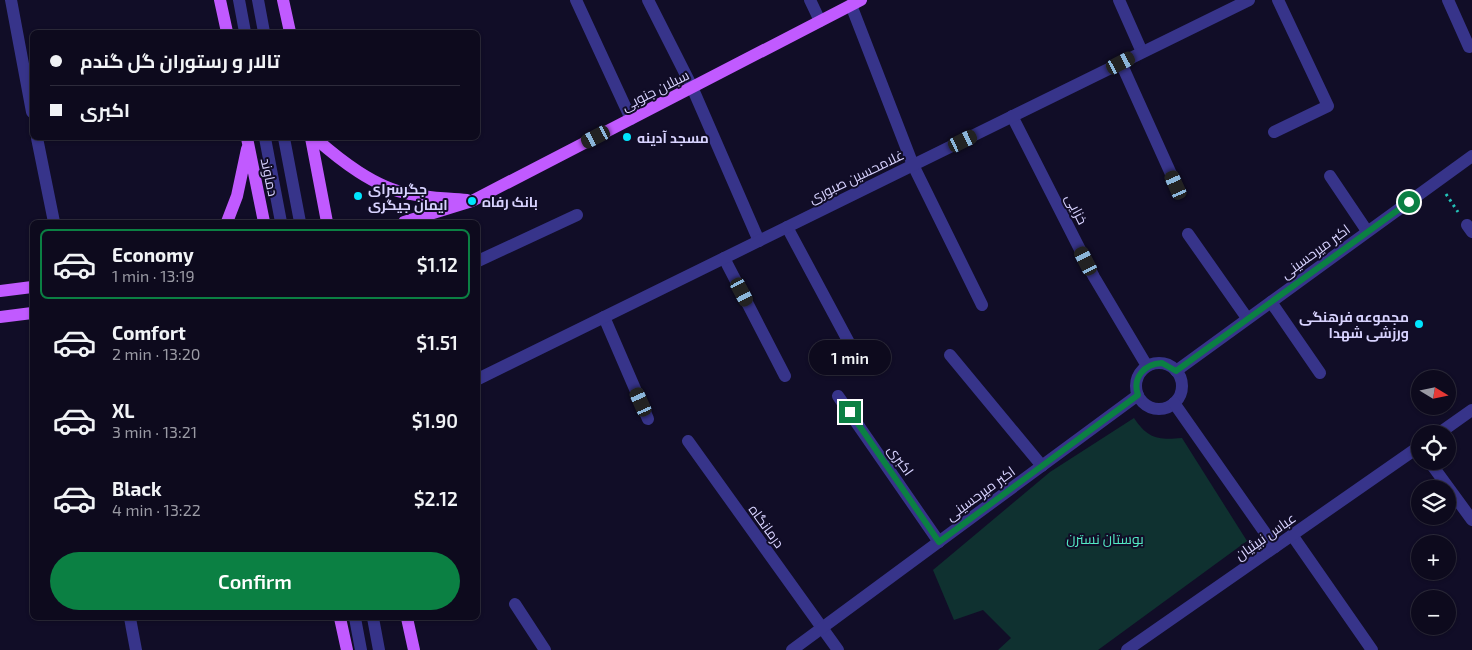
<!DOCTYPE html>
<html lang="en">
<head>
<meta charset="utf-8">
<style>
  body { margin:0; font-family:"Exo 2",Cairo,sans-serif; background:#161326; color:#f1f3f6; height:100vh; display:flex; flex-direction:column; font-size:19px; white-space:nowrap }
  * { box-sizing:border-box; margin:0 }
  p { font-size:16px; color:#9a9aa4 }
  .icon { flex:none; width:28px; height:28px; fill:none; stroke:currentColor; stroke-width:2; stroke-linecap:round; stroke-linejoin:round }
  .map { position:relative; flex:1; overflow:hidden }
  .sheet { position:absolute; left:30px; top:220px; width:450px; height:400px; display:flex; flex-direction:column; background:#0d0a1d; border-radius:8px; box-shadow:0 1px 4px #0004,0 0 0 1px #2d2b3b }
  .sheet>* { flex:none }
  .banner { position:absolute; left:30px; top:30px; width:450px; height:110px; border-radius:8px; box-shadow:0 1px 4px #0004,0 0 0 1px #2d2b3b; display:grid; align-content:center; height:110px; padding:0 20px; background:#0d0a1d }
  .needle { width:32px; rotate:100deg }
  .fabs { position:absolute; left:1411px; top:370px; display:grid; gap:10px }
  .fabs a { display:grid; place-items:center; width:45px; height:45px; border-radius:50%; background:#0d0a1d; box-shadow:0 1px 4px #0004,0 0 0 1px #2d2b3b; font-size:25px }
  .end { position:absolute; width:22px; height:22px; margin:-11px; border:6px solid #0b8043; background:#fff; box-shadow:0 0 0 2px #fff }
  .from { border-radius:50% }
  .bubble { position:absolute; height:35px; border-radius:18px; background:#0d0a1d; box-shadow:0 1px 4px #0004,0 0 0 1px #2d2b3b; font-size:16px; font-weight:600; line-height:35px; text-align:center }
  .car { position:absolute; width:15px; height:30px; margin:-15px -8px; border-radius:6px; box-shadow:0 0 4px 1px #0007; background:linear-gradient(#222 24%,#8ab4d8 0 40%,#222 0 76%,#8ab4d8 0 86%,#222 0) }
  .banner b { display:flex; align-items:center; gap:18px; height:48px; font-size:19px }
  .banner b+b { border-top:1px solid #2d2b3b }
  .banner i { width:12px; height:12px; background:#f1f3f6 }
  ul { padding:9px 0 0; list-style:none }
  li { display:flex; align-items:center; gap:15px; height:70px; margin:0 10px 8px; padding:0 10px; border:2px solid transparent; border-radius:8px }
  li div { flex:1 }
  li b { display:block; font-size:19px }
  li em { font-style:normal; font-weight:600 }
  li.active { border-color:#0b8043 }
  li>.icon { width:45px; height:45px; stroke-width:1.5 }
  .primary-button { display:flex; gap:10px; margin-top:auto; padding:10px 20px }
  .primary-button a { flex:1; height:58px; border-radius:30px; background:#0b8043; color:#fff; font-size:20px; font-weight:600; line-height:58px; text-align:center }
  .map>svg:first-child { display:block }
</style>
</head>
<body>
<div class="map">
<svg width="1472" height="650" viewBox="0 0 1472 650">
  <rect width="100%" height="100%" fill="#110d27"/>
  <path fill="#0f3130" d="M 1134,418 C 1148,439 1158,440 1182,438 L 1247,541 L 1098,650 L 998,650 L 1011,638 L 983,610 L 954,620 L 933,570 L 1050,472 Z"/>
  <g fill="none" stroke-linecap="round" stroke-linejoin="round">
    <path stroke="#24c2b8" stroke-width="3" stroke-dasharray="2.5 4" stroke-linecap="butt" d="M 1446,194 L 1458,212"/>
    <g stroke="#37348a" stroke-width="12">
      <path d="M 11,0 L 32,112"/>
      <path d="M 239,0 L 245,32"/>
      <path d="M 258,0 L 264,32"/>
      <path d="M 576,0 L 631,119"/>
      <path d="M 648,0 L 692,87 L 759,241"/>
      <path d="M 810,0 L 820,21"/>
      <path d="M 1119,0 L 1142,52"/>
      <path d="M 1448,0 L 1469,47"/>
      <path d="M 851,5 L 913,165 L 982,305"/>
      <path d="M 1121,63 L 1176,185"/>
      <path d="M 1012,116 L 1094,277 L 1147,366"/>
      <path d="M 1274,132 L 1328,106 L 1278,0"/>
      <path d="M 37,138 L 54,222"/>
      <path d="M 265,138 L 281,222"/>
      <path d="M 284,138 L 300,222"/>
      <path d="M 1330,176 L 1367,231"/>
      <path d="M 1467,225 L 1472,232"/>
      <path d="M 787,227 L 853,350"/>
      <path d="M 1188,234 L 1247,318"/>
      <path d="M 724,258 L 785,376"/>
      <path d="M 478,261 L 577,215"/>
      <path d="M 1271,302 L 1320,373"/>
      <path d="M 604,317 L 648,419"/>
      <path d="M 950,355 L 1042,466"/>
      <circle cx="1159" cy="386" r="23"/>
      <path d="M 1176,371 L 1472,156"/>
      <path d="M 478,379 L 1249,0"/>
      <path d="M 838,396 L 939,542"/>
      <path d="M 1174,403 L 1275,547"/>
      <path d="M 1438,434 L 1472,410"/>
      <path d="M 688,441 L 838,650"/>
      <path d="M 1429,461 L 1472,520"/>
      <path d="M 1292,535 L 1372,650"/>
      <path d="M 515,604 L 545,650"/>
      <path d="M 130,618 L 136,650"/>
      <path d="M 355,618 L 361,650"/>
      <path d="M 373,618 L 379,650"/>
      <path d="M 792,650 L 1138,395"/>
      <path d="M 1127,650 L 1420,446"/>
    </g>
    <g stroke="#c15aff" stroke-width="12">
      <path d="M 220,0 L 227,32"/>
      <path d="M 283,0 L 290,32"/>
      <path d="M 247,138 L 264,222"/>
      <path d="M 311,138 L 327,222"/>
      <path d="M 315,138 C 340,160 375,188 410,194 C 428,198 448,198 467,200"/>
      <path d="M 227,222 L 237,196 L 247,149"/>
      <path d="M 404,222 L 472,201 L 861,0"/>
      <path d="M 0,291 L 32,287"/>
      <path d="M 0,317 L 32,313"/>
      <path d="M 340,618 L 347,650"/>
      <path d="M 407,618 L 414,650"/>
    </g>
  </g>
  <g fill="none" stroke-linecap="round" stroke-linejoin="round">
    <path stroke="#0b8043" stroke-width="6" d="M 850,412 L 939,542 L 1138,395 C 1132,378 1144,364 1162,363 L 1176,371 L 1409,202"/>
  </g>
  <g fill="#00e5fe" stroke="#110d27" stroke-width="2">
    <circle cx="627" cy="137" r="5"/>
    <circle cx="358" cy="196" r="5"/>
    <circle cx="472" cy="201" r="5"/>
    <circle cx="1419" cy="324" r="5"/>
  </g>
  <g text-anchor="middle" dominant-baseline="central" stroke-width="4" stroke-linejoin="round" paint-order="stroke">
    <g font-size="14" fill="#d8d3ff" stroke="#110d27">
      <text transform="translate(655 90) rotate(-27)">سبلان جنوبی</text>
      <text transform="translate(856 176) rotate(-26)">غلامحسین صبوری</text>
      <text transform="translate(270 177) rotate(78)">دماوند</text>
      <text transform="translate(1077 209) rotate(63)">خزایی</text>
      <text transform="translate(1315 251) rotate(-36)">اکبر میرحسینی</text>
      <text transform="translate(901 460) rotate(55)">اکبری</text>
      <text transform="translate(980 493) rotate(-36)">اکبر میرحسینی</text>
      <text transform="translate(767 526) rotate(54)">درمانگاه</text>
      <text transform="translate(1265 536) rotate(-35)">عباس نبیئیان</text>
    </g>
    <g font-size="14" font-weight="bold" fill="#d8d3ff" stroke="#110d27" text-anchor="start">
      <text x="637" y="137">مسجد آدینه</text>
      <text x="368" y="188">جگرسرای<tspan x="368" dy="16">ایمان جیگری</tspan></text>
      <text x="482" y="201">بانک رفاه</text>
      <text x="1409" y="316" text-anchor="end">مجموعه فرهنگی<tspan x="1409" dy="16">ورزشی شهدا</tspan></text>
    </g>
    <g font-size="14" fill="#53eac4" stroke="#110d27">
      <text x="1105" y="538">بوستان نسترن</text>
    </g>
  </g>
</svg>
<div class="fabs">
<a><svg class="needle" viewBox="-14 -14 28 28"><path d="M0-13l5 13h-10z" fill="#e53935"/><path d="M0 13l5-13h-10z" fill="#9a9aa4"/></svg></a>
<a><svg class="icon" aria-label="locate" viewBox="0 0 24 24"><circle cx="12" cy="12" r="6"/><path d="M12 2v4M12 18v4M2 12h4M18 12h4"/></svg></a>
<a><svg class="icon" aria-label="layers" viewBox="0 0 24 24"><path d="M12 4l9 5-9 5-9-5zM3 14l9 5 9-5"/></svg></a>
<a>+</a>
<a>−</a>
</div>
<i class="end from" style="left:1409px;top:202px"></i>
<i class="end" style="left:850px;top:412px"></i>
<div class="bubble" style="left:809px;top:340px;width:82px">1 min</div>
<i class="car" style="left:1121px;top:63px;rotate:63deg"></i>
<i class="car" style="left:596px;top:137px;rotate:243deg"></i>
<i class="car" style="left:963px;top:141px;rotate:64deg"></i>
<i class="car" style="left:1176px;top:185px;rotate:336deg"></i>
<i class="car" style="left:1086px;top:261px;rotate:333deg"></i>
<i class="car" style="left:742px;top:292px;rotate:152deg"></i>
<i class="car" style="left:641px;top:402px;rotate:336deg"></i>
<div class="banner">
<b><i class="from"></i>تالار و رستوران گل گندم</b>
<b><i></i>اکبری</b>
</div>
<section class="sheet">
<ul>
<li class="active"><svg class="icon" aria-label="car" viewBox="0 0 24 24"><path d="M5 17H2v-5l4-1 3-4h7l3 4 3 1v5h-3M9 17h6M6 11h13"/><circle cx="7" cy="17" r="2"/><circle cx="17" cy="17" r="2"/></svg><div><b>Economy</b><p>1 min · 13:19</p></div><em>$1.12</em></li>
<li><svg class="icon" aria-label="car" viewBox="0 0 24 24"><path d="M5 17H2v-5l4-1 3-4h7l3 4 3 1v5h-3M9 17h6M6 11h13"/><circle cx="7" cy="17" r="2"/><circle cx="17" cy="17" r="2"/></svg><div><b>Comfort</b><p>2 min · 13:20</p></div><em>$1.51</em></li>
<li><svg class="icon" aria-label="car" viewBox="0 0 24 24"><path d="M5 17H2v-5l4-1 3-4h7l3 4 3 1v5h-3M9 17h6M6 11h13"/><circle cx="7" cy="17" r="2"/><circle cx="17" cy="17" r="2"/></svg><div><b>XL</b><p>3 min · 13:21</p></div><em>$1.90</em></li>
<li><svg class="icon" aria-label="car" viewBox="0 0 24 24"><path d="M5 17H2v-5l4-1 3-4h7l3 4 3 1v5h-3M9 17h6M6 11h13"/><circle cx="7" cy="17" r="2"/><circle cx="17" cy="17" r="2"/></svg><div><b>Black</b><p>4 min · 13:22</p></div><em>$2.12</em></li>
</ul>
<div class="primary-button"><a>Confirm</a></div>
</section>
</div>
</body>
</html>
